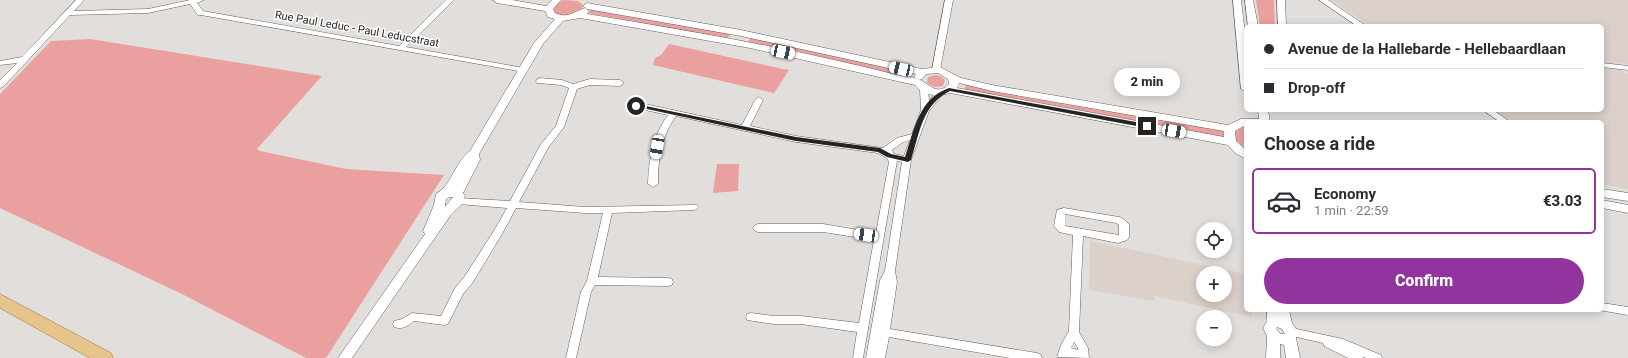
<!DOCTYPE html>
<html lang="en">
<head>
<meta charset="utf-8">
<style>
  body { margin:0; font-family:Roboto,sans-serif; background:#f7f7f7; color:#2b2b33; height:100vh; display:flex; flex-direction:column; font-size:15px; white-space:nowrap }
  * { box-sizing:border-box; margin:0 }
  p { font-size:13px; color:#7c7c81 }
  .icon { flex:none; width:22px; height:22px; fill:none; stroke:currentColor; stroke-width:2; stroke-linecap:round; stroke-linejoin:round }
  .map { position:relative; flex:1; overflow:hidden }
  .drawer { position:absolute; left:1244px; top:120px; width:360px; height:192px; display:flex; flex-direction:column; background:#fff; border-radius:6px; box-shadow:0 2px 10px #0003 }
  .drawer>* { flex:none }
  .banner { position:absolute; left:1244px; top:24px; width:360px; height:88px; border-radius:6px; box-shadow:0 2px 10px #0003; display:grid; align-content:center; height:88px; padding:0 20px; background:#fff }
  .controls { position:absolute; left:1196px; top:222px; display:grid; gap:8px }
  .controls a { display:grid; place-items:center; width:36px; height:36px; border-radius:50%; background:#fff; box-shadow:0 2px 10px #0003; font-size:20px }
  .end { position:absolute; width:18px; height:18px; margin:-9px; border:5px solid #262423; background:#fff; box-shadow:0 0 0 2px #fff }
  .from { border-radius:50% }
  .bubble { position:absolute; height:28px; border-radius:14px; background:#fff; box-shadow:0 2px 10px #0003; font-size:13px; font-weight:800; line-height:28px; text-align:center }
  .car { position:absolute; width:12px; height:24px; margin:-12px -6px; border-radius:5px; box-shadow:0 0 3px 1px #0007; background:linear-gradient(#fff 24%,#345 0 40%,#fff 0 76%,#345 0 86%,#fff 0) }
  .banner b { display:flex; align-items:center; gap:14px; height:38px; font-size:15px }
  .banner b+b { border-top:1px solid #e1e1e2 }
  .banner i { width:10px; height:10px; background:#2b2b33 }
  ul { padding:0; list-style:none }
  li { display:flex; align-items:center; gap:12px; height:66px; margin:0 8px 6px; padding:0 12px; border:2px solid transparent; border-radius:6px }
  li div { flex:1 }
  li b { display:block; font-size:15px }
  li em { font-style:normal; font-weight:800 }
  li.on { border-color:#92349e }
  li>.icon { width:36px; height:36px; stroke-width:1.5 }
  h2 { padding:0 20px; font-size:18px; line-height:48px }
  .button { display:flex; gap:8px; margin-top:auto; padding:8px 20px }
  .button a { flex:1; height:46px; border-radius:24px; background:#92349e; color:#fff; font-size:16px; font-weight:800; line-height:46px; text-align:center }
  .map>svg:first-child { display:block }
</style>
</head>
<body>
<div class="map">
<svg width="1628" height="358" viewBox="0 0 1628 358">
  <rect width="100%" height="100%" fill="#e2dedc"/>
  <g fill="#dbd0ca" fill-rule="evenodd">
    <path d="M 1332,0 L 1628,0 L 1628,64 L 1616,63 L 1624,73 L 1628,74 L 1628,189 L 1602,184 L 1602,122 L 1506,122 L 1489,110 L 1602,110 L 1602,26 L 1369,26 Z"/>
    <path d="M 1090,241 L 1246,274 L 1246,310 L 1251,310 L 1252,317 L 1154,296 L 1154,301 L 1089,290 ZM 1203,273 L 1225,273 L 1225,295 L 1203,295 Z"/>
  </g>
  <g fill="#eaa09f">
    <path d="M 563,0 L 578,1 L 583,5 C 580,18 563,17 554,13 L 553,7 Z"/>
    <path d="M 1256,0 L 1274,0 L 1275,26 L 1260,26 Z"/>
    <path d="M 592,8 L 731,33 L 727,39 L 588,13 Z"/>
    <path d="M 751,37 L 908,72 L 905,77 L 748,42 Z"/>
    <path d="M 90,39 L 322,76 L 257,149 L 260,151 L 346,169 L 444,175 L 326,358 L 306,358 L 182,294 L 0,208 L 0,94 L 51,41 Z"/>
    <path d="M 669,44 L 783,69 L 789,70 L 774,93 L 653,65 L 655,58 L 661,55 Z"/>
    <path d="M 936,75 L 942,77 L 945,80 L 943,86 L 934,87 L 927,83 L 928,77 Z"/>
    <path d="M 966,84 L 1223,131 L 1223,137 L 964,91 Z"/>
    <path d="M 1246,125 L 1246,150 L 1236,140 L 1235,132 Z"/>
    <path d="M 717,164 L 739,164 L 738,191 L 713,193 Z"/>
  </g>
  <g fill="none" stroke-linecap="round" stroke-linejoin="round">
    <defs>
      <g id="minor">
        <path d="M 76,0 L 84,0 L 74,11 L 148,9 L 190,0 L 204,0 L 197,3 L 203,11 L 399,46 L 446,0 L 454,0 L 406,47 L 524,68 L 528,70 L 524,72 L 201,15 L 198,15 L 190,4 L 148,13 L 70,15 L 3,87 L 0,88 L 0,80 L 17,63 L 0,65 L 0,61 L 22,57 Z"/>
        <path d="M 945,0 L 953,0 L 940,70 L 936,72 L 932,70 Z"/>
        <path d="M 1277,0 L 1285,0 L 1286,26 L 1278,26 Z"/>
        <path d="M 1319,0 L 1328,0 L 1366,26 L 1357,26 Z"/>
        <path d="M 1602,63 L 1628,66 L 1628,70 L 1602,67 Z"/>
        <path d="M 540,78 L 562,80 L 573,84 L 590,79 L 620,80 L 624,83 L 620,86 L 590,85 L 577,89 L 564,127 L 548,148 L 519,202 L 585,207 L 697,205 L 699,207 L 697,209 L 694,210 L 612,213 L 598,277 L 668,278 L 672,279 L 673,282 L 672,285 L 668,286 L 595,285 L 591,292 L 576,358 L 566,358 L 581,292 L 587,281 L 603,213 L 585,213 L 516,208 L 502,234 L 473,282 L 463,294 L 448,324 L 444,325 L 414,321 C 408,326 402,330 394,327 L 393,324 L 394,321 L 402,319 L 412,313 L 441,316 L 455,288 L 465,276 L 495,229 L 507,208 L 458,204 L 455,203 L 453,201 L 455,199 L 458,198 L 510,201 L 541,144 L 556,126 L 569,88 L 561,85 L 537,83 L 536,81 L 537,79 Z"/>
        <path d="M 924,86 L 928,89 L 929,101 L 938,90 L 941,89 L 945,92 L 929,111 L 911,160 L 895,271 L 897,282 L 890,329 L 1037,353 L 1041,355 L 1042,358 L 1010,358 L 889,337 L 885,358 L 866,358 L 880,280 L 885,271 L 902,162 L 897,161 L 863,358 L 853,358 L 857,332 L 801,324 L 774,324 L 747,320 L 746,317 L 747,314 L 751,313 L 774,316 L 801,316 L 859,323 L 874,240 L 823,232 L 758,232 L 755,231 L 753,228 L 755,225 L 758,224 L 823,224 L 876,233 L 889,162 L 887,158 L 878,153 L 796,142 L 676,116 C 661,137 658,159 658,184 L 653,187 L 648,184 C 649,159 653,135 668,115 L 636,108 L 632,105 L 636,102 L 742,125 L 755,100 L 759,97 L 763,100 L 750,126 L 796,136 L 883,148 L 897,138 L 912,134 L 921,110 L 920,89 ZM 910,140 L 904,156 L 894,154 L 892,150 L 903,142 Z"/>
        <path d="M 1483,110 L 1493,110 L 1510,122 L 1500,122 Z"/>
        <path d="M 1064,208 L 1119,217 L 1122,218 L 1129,224 L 1129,237 L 1127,240 L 1118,243 L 1083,236 L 1079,332 L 1088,348 L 1089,358 L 1057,357 L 1061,345 L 1069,331 L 1073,235 L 1059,232 L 1054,226 L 1057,210 ZM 1065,214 L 1116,223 L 1119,225 L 1119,235 L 1065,226 ZM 1074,342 L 1078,348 L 1078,350 L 1071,348 Z"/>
        <path d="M 1602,303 L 1628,307 L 1628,315 L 1599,310 L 1602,310 Z"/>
        <path d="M 1292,328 L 1343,339 L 1381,355 L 1382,358 L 1366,358 L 1363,357 L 1363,358 L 1348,358 L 1324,346 L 1323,343 L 1288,335 L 1287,332 L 1288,329 Z"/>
      </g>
      <g id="tertiary">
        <path d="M 493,0 L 512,0 L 546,6 L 552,0 L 561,0 L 553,9 L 555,13 C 568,19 573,12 585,8 L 589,11 L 587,14 C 691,31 795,49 897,75 C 904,76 913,77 920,80 C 930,85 938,96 949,84 L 948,79 L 938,73 L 926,74 L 922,79 L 919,80 L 914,77 L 916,74 L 741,36 L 587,9 L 583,6 L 587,3 L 741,30 L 922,69 L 940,67 L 961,78 L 992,85 L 1228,125 L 1241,119 L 1259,119 L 1258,110 L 1268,110 L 1270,122 L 1246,122 L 1246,125 L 1235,131 L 1236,141 L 1246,150 L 1246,159 L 1235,153 L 1228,145 L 950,93 C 937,97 924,96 915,85 L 750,48 L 580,18 L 563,21 L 543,44 L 479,154 L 480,160 L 463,193 L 465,196 L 462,204 L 450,216 L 352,358 L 338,358 L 425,234 L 423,231 L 434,205 L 436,194 C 452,185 455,162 470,151 L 534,43 L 555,19 L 548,17 L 545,11 L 497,3 ZM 959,83 L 992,91 L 1224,131 L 1224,137 L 957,88 ZM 449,197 L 453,197 L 445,207 L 446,199 Z"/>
        <path d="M 1233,0 L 1241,0 L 1246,43 L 1246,92 L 1241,89 Z"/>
        <path d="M 1245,0 L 1253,0 L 1258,26 L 1248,26 Z"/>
        <path d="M 1602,189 L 1628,193 L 1628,201 L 1602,197 Z"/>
        <path d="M 1602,200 L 1628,205 L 1628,213 L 1602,208 Z"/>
        <path d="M 1267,310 L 1289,310 L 1292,323 L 1298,332 L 1296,338 L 1300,358 L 1286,358 L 1284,345 L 1280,344 L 1280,358 L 1266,358 L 1267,336 L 1263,328 L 1267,321 ZM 1277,327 L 1282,329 L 1285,334 L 1281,334 L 1276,329 Z"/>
      </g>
      <path id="primary" d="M 0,294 L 111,353 L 113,358 L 90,358 L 0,308 Z"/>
    </defs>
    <use href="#minor" stroke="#63605d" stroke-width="1"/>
    <use href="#tertiary" stroke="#63605d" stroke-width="1"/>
    <use href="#primary" stroke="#997335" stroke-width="1"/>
    <use href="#minor" fill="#fff" fill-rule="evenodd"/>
    <use href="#tertiary" fill="#fff" fill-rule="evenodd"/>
    <use href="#primary" fill="#e7c48c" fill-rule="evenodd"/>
  </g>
  <path fill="#262423" d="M 949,88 L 1147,124 L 1150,126 L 1147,128 L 950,91 C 922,105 920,132 911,160 L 908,162 L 887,157 L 878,152 L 796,141 L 633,106 L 636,104 L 796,137 L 880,148 L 891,154 L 905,157 C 914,130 919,98 949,88 Z"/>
  <g text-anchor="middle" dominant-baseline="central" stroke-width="3" stroke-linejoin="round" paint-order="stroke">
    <g font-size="11" fill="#262423" stroke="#fff">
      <text transform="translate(357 29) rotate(10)">Rue Paul Leduc - Paul Leducstraat</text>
    </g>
  </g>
</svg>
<div class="controls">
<a><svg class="icon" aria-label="locate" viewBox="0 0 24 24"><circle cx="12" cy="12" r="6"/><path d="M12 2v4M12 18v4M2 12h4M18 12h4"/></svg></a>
<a>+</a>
<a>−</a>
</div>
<i class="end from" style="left:636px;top:106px"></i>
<i class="end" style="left:1147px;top:126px"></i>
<div class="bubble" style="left:1114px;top:68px;width:66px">2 min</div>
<i class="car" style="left:783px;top:52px;rotate:102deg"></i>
<i class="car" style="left:901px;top:69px;rotate:283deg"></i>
<i class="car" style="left:1174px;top:131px;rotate:100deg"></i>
<i class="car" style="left:657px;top:147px;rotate:190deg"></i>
<i class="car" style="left:866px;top:235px;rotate:278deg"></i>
<div class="banner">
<b><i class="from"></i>Avenue de la Hallebarde - Hellebaardlaan</b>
<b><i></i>Drop-off</b>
</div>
<section class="drawer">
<h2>Choose a ride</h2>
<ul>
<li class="on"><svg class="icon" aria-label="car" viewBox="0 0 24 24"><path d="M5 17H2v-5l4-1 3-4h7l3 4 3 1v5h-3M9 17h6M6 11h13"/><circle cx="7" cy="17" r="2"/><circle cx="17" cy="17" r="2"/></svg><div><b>Economy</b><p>1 min · 22:59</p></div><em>€3.03</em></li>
</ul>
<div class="button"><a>Confirm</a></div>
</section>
</div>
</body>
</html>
